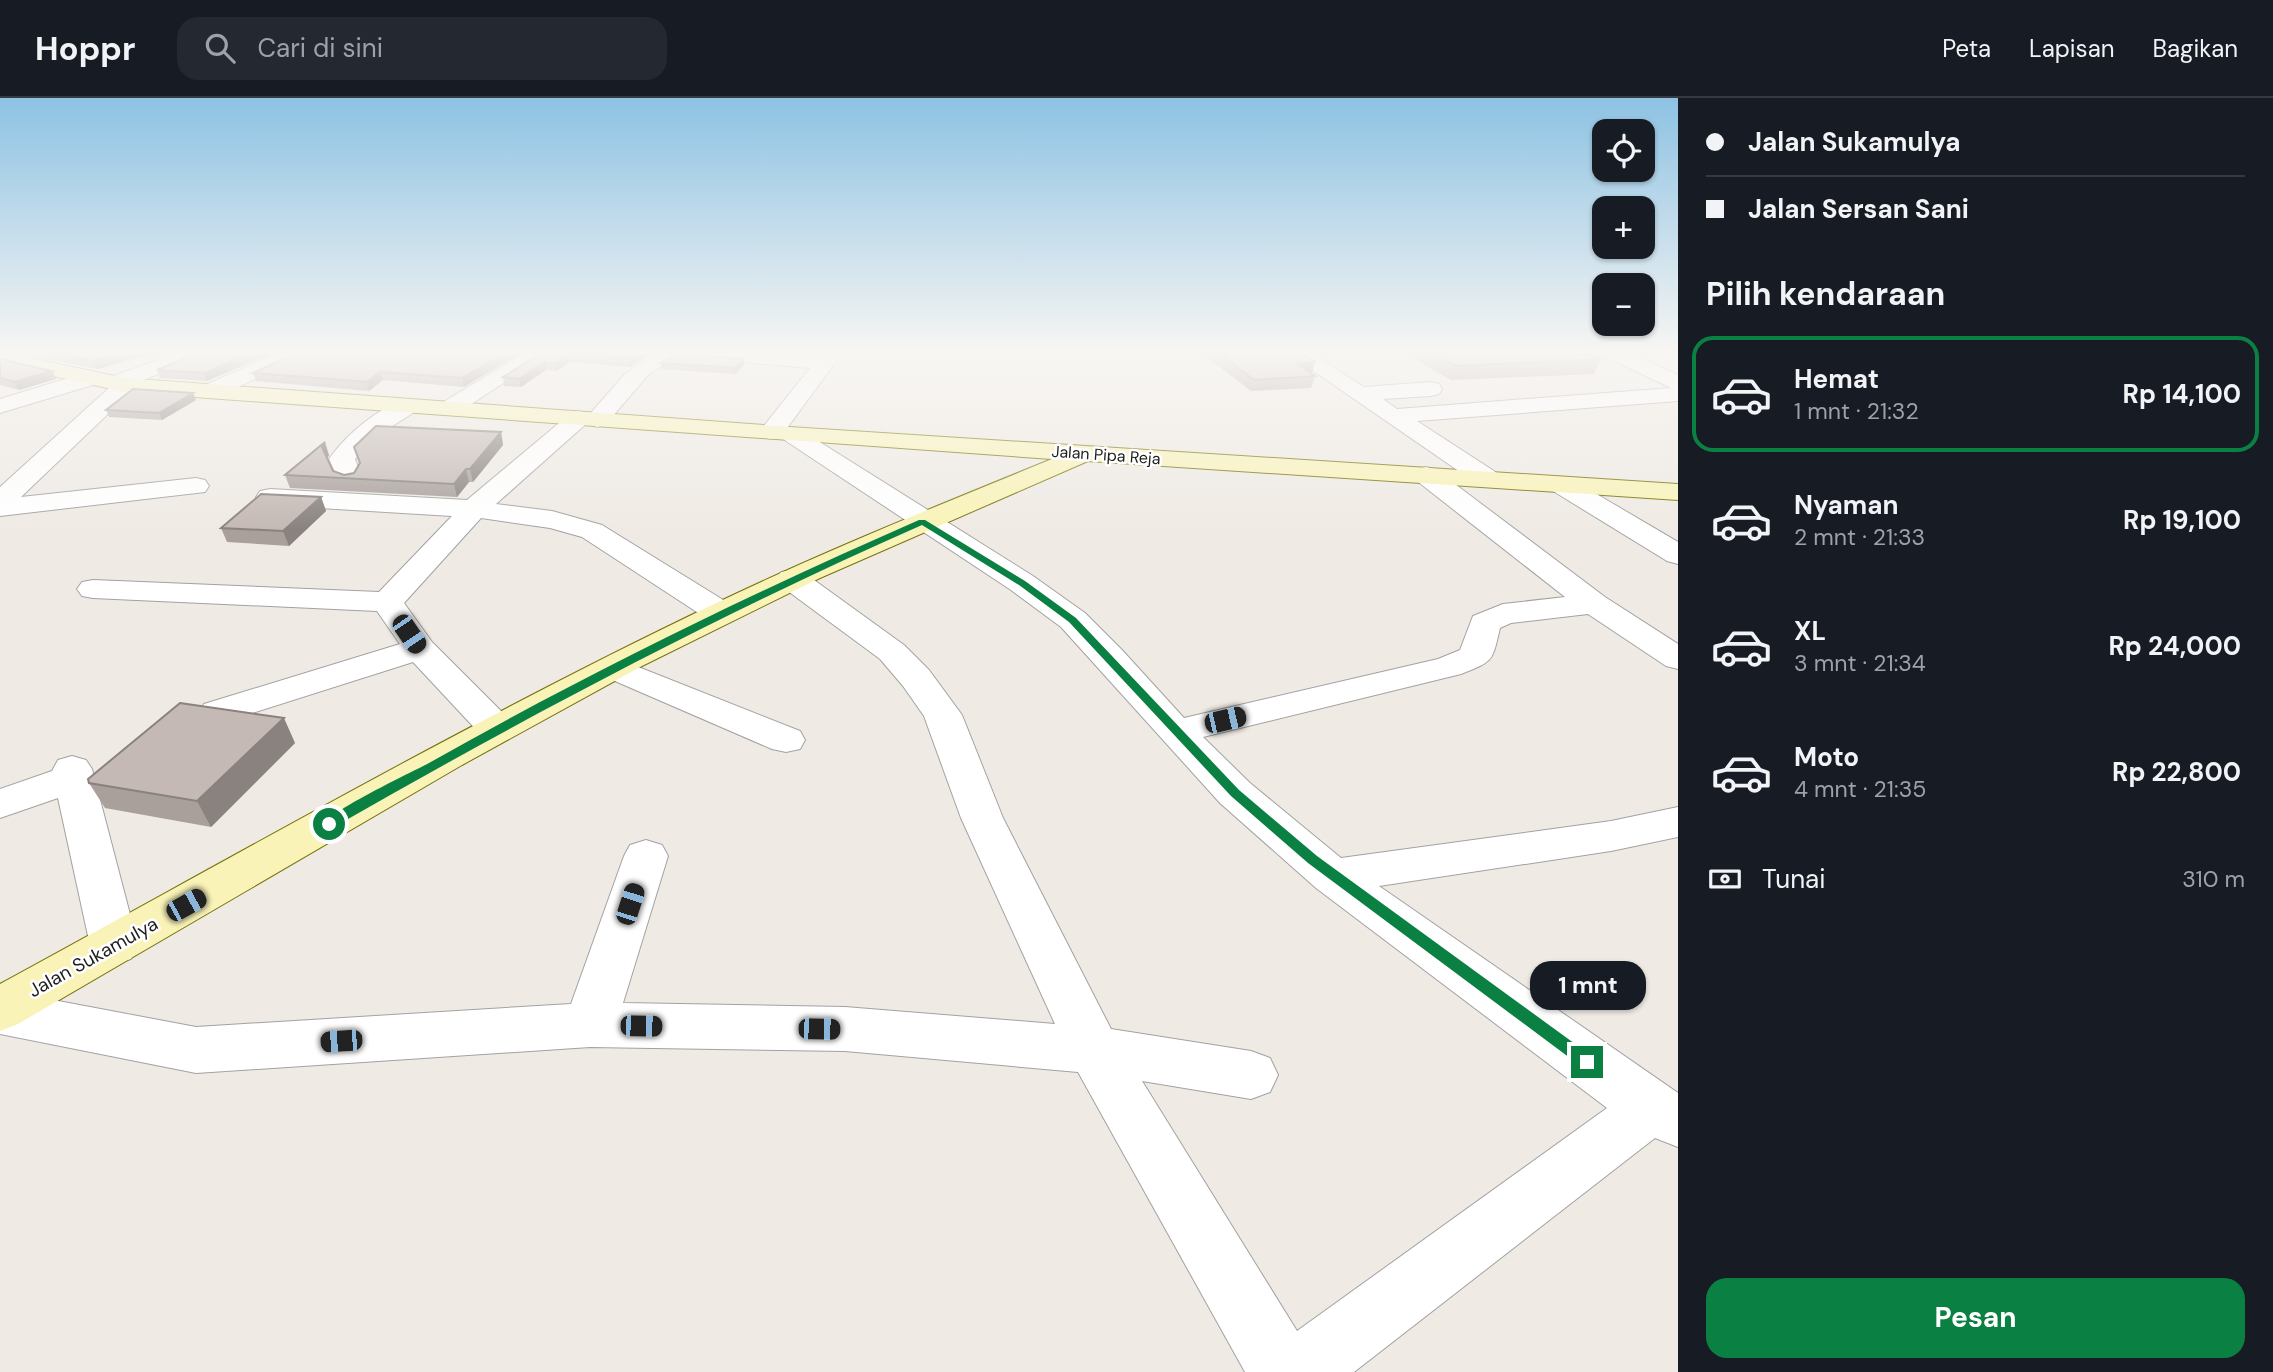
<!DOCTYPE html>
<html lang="id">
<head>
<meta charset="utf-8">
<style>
  body { margin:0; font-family:"DM Sans",sans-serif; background:#242831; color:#f1f3f6; height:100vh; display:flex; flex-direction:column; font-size:26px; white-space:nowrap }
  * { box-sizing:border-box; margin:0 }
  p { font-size:23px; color:#9ea1a6 }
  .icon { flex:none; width:38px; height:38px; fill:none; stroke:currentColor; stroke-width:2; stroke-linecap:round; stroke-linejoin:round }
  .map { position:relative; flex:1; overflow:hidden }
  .drawer { display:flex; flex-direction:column; background:#171b24; width:595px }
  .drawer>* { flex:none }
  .guide { display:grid; align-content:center; height:154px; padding:0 28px; background:#171b24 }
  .buttons { position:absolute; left:1592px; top:21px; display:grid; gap:14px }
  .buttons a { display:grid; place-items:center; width:63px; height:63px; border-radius:14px; background:#171b24; box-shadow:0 2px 5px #0004; font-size:35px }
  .end { position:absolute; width:32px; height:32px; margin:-16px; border:9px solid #0b8043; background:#fff; box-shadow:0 0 0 4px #fff }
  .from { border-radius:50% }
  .bubble { position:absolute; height:49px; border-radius:21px; background:#171b24; box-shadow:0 2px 5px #0004; font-size:23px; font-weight:700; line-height:49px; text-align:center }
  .car { position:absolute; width:21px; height:42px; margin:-21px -10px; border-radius:9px; box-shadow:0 0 5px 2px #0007; background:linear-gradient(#222 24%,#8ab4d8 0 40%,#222 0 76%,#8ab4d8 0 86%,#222 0) }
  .guide b { display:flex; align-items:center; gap:24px; height:66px; font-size:26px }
  .guide b+b { border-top:2px solid #363941 }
  .guide i { width:18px; height:18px; background:#f1f3f6 }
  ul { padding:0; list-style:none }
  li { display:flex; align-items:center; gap:21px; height:116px; margin:0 14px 10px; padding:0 14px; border:4px solid transparent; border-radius:21px }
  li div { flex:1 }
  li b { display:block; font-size:26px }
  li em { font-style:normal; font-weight:700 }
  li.current { border-color:#0b8043 }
  li>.icon { width:63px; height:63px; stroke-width:1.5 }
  h2 { padding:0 28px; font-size:32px; line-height:84px }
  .pay { display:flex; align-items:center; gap:18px; height:77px; padding:0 28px; font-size:26px }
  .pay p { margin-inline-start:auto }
  .button { display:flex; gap:14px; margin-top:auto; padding:14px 28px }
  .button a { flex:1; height:80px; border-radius:21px; background:#0b8043; color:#fff; font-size:28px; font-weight:700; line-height:80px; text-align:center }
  header { display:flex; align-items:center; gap:42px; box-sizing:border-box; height:98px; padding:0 35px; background:#171b24; border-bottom:2px solid #363941 }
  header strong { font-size:33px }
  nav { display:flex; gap:38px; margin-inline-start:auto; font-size:24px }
  .search { width:490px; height:63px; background:#242831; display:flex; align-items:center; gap:18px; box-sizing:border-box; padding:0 24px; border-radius:21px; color:#9ea1a6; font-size:26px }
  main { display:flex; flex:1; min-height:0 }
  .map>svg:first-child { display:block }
</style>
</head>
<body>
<header>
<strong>Hoppr</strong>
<div class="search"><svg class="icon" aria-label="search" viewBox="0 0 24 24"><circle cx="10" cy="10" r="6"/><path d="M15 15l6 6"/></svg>Cari di sini</div>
<nav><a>Peta</a><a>Lapisan</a><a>Bagikan</a></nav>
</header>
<main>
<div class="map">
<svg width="1678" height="1274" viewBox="0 0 1678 1274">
  <rect width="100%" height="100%" fill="#efeae4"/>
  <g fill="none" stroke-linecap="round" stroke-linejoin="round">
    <defs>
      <g id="street">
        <path d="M 10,254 L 40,254 C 33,263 12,268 1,265 L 1,257 Z"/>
        <path d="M 180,254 L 208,254 L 205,258 L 135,285 L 133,292 L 21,399 L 196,380 L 205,382 L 209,388 L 205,394 L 0,418 L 0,389 L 109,290 L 105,285 L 108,280 Z"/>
        <path d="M 280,254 L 306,254 L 303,258 L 219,298 L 203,298 L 200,293 L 203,288 Z"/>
        <path d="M 527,254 L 551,254 L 456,316 L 440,316 L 436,311 L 440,306 Z"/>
        <path d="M 654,254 L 683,254 L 649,276 L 605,327 L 597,329 L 587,325 L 496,406 L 552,413 L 602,427 L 733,508 L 737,515 L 733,522 L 721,525 L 709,522 L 582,439 L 550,430 L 481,420 L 404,505 L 432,544 L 511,623 L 516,631 L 511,639 L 497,643 L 483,639 L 413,564 L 230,622 L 217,625 L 204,622 L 198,614 L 204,606 L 400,546 L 377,513 L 93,500 L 82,498 L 77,491 L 82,484 L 93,482 L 379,494 L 452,418 L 270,407 L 260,405 L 256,399 L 260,393 L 270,391 L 467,402 L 571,315 L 579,313 L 589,317 L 624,277 Z"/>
        <path d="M 685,254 L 762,254 L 819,258 L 823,254 L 843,254 L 787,330 L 799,331 L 1033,478 L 1085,515 L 1122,552 L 1184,620 L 1438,561 L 1460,552 L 1473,518 L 1503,506 L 1565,499 L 1417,383 L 1413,377 L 1417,371 L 1426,369 L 1435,371 L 1605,499 L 1678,546 L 1678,571 L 1666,568 L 1588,516 L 1511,525 L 1500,530 C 1492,564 1494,563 1461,576 L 1203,639 L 1250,685 L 1341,760 L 1611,723 L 1678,709 L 1678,739 L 1611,753 L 1379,788 L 1678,995 L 1678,1049 L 1655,1040 L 1354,1274 L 1245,1274 L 1078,974 L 845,953 L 590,949 L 196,975 L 0,936 L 0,892 L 196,929 L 571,906 L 624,758 L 630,747 L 646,742 L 662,747 L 668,758 L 623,905 L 845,909 L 1055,926 L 961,720 L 924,618 L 903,588 L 880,561 L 781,488 L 776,481 L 781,474 L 792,472 L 803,474 L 904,547 L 929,572 L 962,617 L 1003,720 L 1111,931 L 1251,953 L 1270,960 L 1278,977 L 1270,994 L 1251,1001 L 1142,983 L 1297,1233 L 1607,1010 L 1316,790 L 1220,705 L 1061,529 L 1011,492 L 780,339 L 771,341 L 762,339 L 759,334 L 810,270 L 695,260 L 688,258 Z"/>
        <path d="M 1286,254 L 1309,254 L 1364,289 L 1431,284 L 1439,286 L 1442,291 L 1439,296 L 1431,298 L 1383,301 L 1397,311 L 1671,290 L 1604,258 L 1601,254 L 1627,254 L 1678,277 L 1678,303 L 1417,323 L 1497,375 L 1501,381 L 1497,387 L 1488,389 L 1479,387 Z"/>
        <path d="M 88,274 L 96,276 L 99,281 L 96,286 L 0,315 L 0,301 Z"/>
        <path d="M 408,301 L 416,303 L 419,308 L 416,313 L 380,336 L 355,361 L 362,379 L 358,385 L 349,387 L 340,385 L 329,361 C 347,336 378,309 408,301 Z"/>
        <path d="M 1562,379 L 1571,381 L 1678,444 L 1678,466 L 1667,463 L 1553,393 L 1549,387 L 1553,381 Z"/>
        <path d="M 613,559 L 800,633 L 805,642 L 800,651 L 786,654 L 772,651 L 601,577 L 595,570 L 601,563 Z"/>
        <path d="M 72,658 L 86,662 L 92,671 L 138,847 L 131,861 L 114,866 L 97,861 L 90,847 L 58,700 L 0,720 L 0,691 L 52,673 L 58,662 Z"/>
      </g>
      <path id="secondary" d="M 0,254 L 125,280 L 790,329 L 1678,386 L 1678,402 L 1088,363 L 820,480 L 642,568 L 462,667 L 18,926 L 0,933 L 0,886 C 235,758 468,624 710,508 C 822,454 937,408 1052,361 L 125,294 L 0,266 Z"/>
    </defs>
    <use href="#street" stroke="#a2a2a2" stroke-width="2"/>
    <use href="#secondary" stroke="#747106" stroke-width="2"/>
    <use href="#street" fill="#fff" fill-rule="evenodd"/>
    <use href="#secondary" fill="#f9f3b8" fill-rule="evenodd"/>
  </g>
  <g fill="#a99f9b">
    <path d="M 35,254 L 158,254 L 97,271 L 38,259 Z"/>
    <path d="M 200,254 L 207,283 L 160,280 L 157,272 Z"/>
    <path d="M 523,254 L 464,289 L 383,282 L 369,293 L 256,283 L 253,275 Z"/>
    <path d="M 543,254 L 651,254 L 630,269 L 570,264 L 556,273 L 546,272 L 521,289 L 504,288 L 503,279 Z"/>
    <path d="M 1200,254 L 1301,254 L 1312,275 L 1310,275 L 1315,278 L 1311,290 L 1251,293 Z"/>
    <path d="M 1402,254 L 1584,254 L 1601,261 L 1594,276 L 1451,282 Z"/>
    <path d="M 694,257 L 744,261 L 744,267 L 735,276 L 662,271 L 661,265 Z"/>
    <path d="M 0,261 L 52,273 L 56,281 L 19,292 L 0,287 Z"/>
    <path d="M 196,302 L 162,322 L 109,319 L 106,312 Z"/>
    <path d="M 501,334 L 503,347 L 473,384 L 469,384 L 457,399 L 290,390 L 285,377 L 329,357 L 327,360 L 333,373 L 344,377 L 354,375 L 360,366 L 354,349 Z"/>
    <path d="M 321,399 L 326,413 L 289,448 L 227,444 L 221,430 Z"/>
    <path d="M 295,645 L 211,729 L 105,710 L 89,685 Z"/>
  </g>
  <g fill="#89827e">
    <path d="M 127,254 L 158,254 L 97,271 L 93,263 Z"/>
    <path d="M 253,254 L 275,254 L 207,283 L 204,275 Z"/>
    <path d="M 507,254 L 523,254 L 464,289 L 462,280 Z"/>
    <path d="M 639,254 L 651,254 L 630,269 L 629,260 Z"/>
    <path d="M 569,256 L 570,264 L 556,273 L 555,265 Z"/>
    <path d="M 744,261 L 744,267 L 735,276 L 735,270 Z"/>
    <path d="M 545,264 L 546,272 L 521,289 L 519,281 Z"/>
    <path d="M 1315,264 L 1312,275 L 1293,277 L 1296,265 Z"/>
    <path d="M 52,273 L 56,281 L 19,292 L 14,284 Z"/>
    <path d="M 380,274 L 383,282 L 369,293 L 367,284 Z"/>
    <path d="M 193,295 L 196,302 L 162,322 L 159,315 Z"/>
    <path d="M 501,334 L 503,347 L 473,384 L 470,371 Z"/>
    <path d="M 325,344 L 329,357 L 327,362 L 322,349 Z"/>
    <path d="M 466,371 L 469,384 L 457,399 L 454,386 Z"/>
    <path d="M 321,399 L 326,413 L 289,448 L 283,433 Z"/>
    <path d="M 284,620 L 295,645 L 211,729 L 197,703 Z"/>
  </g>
  <g fill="#c4b9b4" stroke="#89827e" stroke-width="2">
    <path d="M 46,254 L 127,254 L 93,263 Z"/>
    <path d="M 200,254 L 253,254 L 204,275 L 157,272 Z"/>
    <path d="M 299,254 L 507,254 L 462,280 L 380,274 L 367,284 L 253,275 Z"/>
    <path d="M 543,254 L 639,254 L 629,260 L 569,256 L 555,265 L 545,264 L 519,281 L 503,279 Z"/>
    <path d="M 679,254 L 688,254 L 694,257 L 744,261 L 735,270 L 661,265 Z"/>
    <path d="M 1217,254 L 1301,254 L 1315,264 L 1296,265 L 1315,278 L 1254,282 Z"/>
    <path d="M 1431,254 L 1584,254 L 1601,261 L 1456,268 Z"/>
    <path d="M 0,261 L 52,273 L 14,284 L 0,280 Z"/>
    <path d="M 133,291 L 193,295 L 159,315 L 106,312 Z"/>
    <path d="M 376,328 L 501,334 L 470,371 L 466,371 L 454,386 L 285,377 L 325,344 L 322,349 L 333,373 L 344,377 L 354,375 L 360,365 L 354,349 Z"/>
    <path d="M 261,396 L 321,399 L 283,433 L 221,430 Z"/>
    <path d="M 180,605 L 284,620 L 197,703 L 89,685 L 88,681 Z"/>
  </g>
  <linearGradient id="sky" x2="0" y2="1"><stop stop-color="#8dc2e3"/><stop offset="0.59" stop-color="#f8f6f3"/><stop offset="1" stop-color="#f8f6f3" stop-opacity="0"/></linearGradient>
  <rect width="1678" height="432" fill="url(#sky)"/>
  <path fill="#0b8043" d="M 919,422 L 925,422 L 1025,483 L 1076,520 L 1239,692 L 1317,758 L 1593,959 L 1595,964 L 1593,969 L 1582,969 L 1308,765 L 1231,698 L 1069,524 L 1019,487 L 922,427 C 720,516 526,619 334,729 L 329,730 L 323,726 C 336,710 406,677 429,665 C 588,575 752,495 919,422 Z"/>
  <g text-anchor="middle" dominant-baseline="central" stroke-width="5" stroke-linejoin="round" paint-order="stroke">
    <g font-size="16" fill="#1e1e1e" stroke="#fff">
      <text transform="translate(1106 357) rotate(4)">Jalan Pipa Reja</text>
    </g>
    <g font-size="19" fill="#1e1e1e" stroke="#fff">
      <text transform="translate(93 859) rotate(-29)">Jalan Sukamulya</text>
    </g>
  </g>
</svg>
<div class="buttons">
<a><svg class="icon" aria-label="locate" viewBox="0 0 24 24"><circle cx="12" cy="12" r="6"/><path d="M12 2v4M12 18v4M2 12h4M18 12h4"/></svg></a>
<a>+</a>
<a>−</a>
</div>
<i class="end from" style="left:329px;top:726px"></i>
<i class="end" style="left:1587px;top:964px"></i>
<div class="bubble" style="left:1530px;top:863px;width:116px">1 mnt</div>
<i class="car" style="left:409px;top:536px;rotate:146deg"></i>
<i class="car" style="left:1225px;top:622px;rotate:77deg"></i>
<i class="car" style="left:630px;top:806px;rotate:18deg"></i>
<i class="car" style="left:186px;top:807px;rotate:61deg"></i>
<i class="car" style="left:641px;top:928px;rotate:91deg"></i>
<i class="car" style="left:819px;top:931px;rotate:91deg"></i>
<i class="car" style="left:341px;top:943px;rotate:266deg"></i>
</div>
<section class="drawer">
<div class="guide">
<b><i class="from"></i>Jalan Sukamulya</b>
<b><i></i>Jalan Sersan Sani</b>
</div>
<h2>Pilih kendaraan</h2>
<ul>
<li class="current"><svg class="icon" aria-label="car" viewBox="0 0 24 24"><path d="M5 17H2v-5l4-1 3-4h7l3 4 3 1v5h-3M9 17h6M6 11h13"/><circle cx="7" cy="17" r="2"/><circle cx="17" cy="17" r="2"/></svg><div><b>Hemat</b><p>1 mnt · 21:32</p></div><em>Rp 14,100</em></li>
<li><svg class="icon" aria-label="car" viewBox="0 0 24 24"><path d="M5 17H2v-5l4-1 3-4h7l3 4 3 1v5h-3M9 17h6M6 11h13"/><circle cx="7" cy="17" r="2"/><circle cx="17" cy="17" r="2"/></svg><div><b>Nyaman</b><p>2 mnt · 21:33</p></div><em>Rp 19,100</em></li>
<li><svg class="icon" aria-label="car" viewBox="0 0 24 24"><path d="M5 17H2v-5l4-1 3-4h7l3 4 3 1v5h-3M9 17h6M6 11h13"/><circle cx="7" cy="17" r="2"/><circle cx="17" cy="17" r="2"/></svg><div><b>XL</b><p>3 mnt · 21:34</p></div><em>Rp 24,000</em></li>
<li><svg class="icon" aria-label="car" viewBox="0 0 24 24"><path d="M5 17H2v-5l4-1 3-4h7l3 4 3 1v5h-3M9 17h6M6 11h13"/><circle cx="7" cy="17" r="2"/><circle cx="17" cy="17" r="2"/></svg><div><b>Moto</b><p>4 mnt · 21:35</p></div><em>Rp 22,800</em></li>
</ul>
<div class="pay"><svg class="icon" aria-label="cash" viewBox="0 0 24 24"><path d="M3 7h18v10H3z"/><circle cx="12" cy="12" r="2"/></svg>Tunai<p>310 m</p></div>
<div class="button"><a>Pesan</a></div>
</section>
</main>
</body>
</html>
